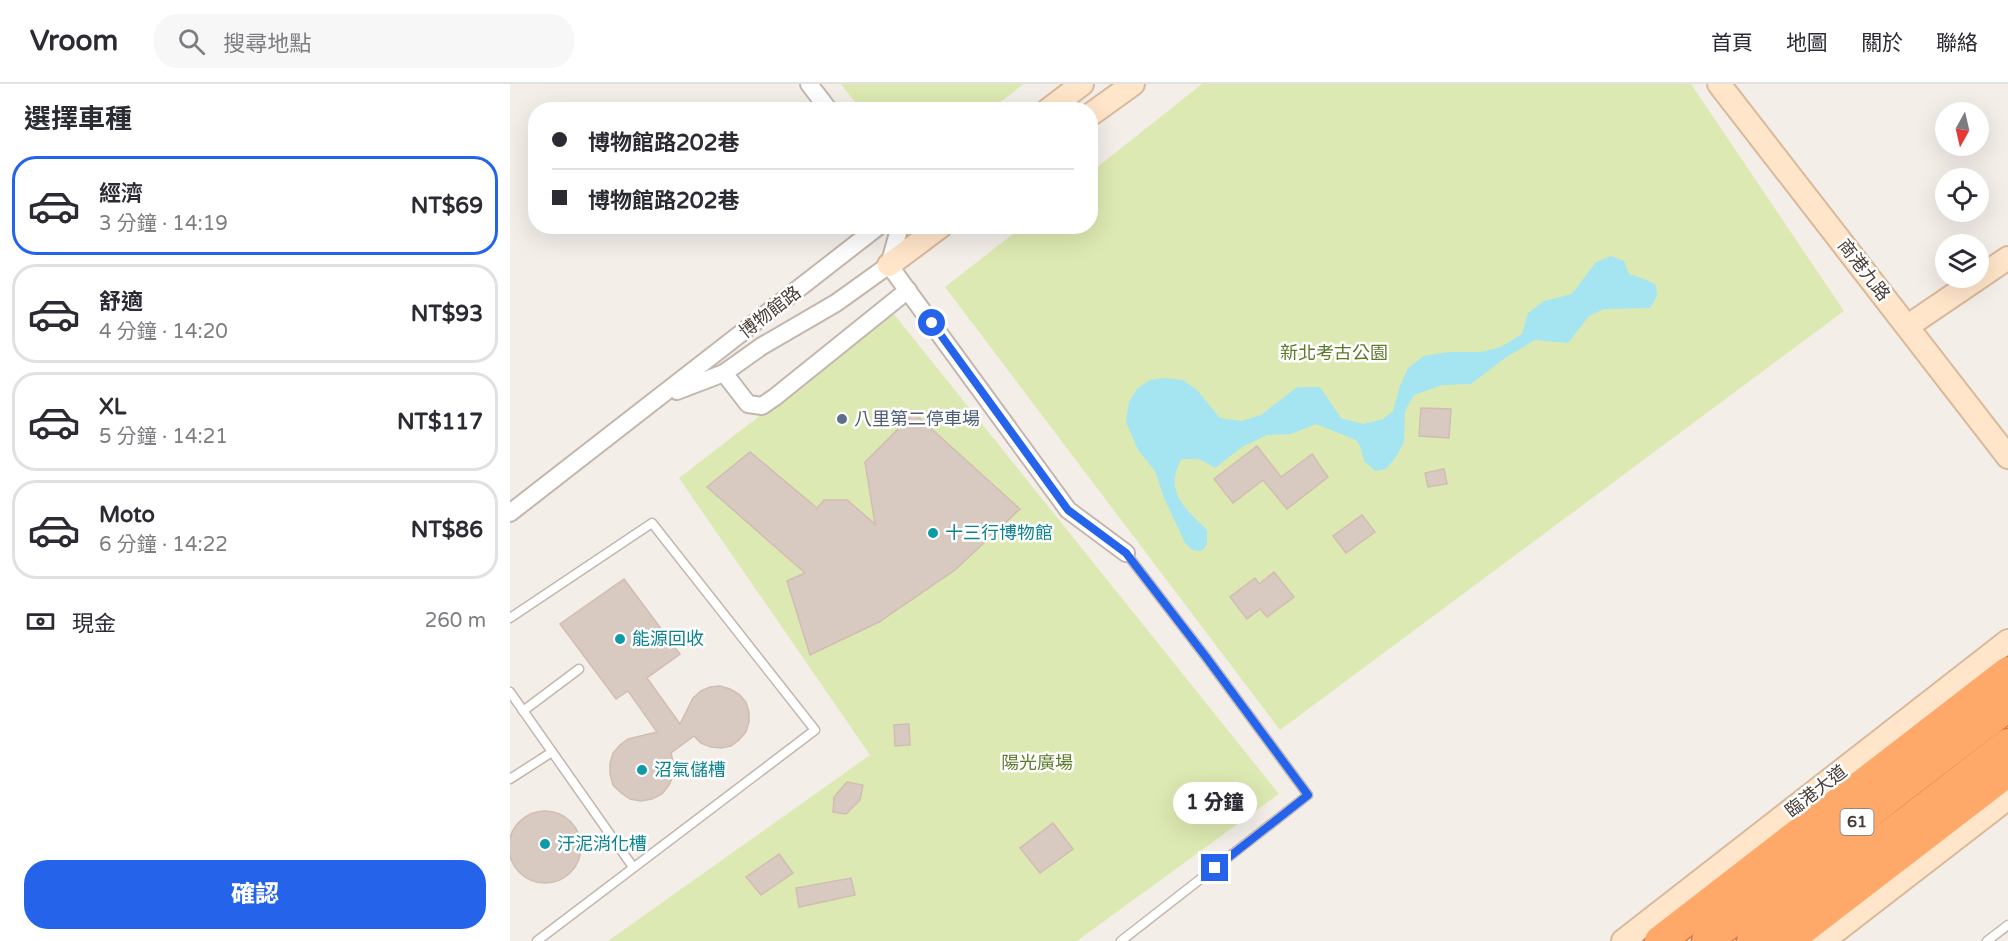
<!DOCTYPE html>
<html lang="zh-TW">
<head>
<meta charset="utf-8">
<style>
  body { margin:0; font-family:"Varela Round","Noto Sans TC",sans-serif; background:#f7f7f7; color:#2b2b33; height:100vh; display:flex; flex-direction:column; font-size:22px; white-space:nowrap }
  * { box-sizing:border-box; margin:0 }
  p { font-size:20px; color:#7c7c81 }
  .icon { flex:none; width:33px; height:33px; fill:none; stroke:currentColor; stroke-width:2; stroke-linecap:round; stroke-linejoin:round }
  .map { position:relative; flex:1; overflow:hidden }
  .sheet { display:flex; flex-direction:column; background:#fff; width:510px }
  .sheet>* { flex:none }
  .guide { position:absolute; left:18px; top:18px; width:570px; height:132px; border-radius:24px; box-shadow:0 6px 24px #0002; display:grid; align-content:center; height:132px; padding:0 24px; background:#fff }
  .needle { width:39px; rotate:188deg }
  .fabs { position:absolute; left:1425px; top:18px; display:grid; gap:12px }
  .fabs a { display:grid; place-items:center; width:54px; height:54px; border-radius:50%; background:#fff; box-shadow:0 6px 24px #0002; font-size:30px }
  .end { position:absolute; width:27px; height:27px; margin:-14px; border:8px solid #2563eb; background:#fff; box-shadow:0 0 0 3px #fff }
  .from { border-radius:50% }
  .bubble { position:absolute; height:42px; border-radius:21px; background:#fff; box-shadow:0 6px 24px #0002; font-size:20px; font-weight:800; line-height:42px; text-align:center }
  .guide b { display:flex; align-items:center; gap:21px; height:57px; font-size:22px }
  .guide b+b { border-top:2px solid #e1e1e2 }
  .guide i { width:15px; height:15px; background:#2b2b33 }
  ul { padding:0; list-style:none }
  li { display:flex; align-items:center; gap:18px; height:99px; margin:0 12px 9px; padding:0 12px; border:3px solid #e1e1e2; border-radius:24px }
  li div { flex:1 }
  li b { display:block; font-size:22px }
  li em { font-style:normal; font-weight:800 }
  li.active { border-color:#2563eb }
  li>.icon { width:54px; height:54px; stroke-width:1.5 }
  h2 { padding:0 24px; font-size:27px; line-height:72px }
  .pay { display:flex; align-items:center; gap:15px; height:66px; padding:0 24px; font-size:22px }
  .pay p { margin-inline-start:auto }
  .button { display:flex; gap:12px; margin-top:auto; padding:12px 24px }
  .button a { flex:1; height:69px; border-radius:24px; background:#2563eb; color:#fff; font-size:24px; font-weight:800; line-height:69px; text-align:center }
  header { display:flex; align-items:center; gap:36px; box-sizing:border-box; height:84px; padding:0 30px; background:#fff; border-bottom:2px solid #e1e1e2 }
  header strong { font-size:28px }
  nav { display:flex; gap:33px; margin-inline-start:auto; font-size:21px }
  .search { width:420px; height:54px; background:#f7f7f7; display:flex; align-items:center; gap:15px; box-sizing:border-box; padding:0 21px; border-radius:24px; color:#7c7c81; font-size:22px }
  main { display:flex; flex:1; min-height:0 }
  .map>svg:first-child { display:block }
</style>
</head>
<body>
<header>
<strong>Vroom</strong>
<div class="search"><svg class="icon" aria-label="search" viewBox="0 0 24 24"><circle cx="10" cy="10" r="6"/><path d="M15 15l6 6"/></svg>搜尋地點</div>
<nav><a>首頁</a><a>地圖</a><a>關於</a><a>聯絡</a></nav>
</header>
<main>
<section class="sheet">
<h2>選擇車種</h2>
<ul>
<li class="active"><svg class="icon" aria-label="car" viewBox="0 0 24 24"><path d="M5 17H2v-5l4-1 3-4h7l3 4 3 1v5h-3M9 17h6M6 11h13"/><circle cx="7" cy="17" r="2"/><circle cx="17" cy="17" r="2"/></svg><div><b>經濟</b><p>3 分鐘 · 14:19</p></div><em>NT$69</em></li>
<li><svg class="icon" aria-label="car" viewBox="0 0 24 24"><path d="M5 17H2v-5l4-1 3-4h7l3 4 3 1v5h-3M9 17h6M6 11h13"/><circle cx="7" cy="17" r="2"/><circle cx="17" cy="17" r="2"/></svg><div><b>舒適</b><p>4 分鐘 · 14:20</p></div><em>NT$93</em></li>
<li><svg class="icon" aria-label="car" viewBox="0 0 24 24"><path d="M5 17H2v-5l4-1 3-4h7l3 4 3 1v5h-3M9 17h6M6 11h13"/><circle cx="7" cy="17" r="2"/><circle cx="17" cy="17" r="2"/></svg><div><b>XL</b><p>5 分鐘 · 14:21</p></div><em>NT$117</em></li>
<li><svg class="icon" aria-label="car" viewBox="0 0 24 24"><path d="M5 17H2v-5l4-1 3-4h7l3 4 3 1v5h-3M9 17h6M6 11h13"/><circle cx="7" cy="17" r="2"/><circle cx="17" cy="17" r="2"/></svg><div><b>Moto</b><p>6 分鐘 · 14:22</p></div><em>NT$86</em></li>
</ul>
<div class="pay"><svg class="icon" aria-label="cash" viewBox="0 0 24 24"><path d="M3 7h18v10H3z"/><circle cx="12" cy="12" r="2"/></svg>現金<p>260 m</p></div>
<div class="button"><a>確認</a></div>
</section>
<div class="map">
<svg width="1498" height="857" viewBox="0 0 1498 857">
  <rect width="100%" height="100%" fill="#f4eee9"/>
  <g fill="#dde9b2">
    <path d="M 331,0 L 514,0 L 481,25 L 351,26 Z"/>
    <path d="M 692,0 L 1181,0 L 1334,227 L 770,646 L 435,203 L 512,143 L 580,142 L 581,88 Z"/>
    <path d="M 383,229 L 769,710 L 567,857 L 98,857 L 360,671 L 169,394 Z"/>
  </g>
  <path fill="#a5e4f1" d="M 1101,172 L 1114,177 L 1119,190 L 1134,195 L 1146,201 L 1147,212 L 1140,224 L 1094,225 L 1079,232 L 1058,259 L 1025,256 L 995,274 L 961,300 L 932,301 L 904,311 L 895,327 L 894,358 L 886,373 L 876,385 L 865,387 L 854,377 L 850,362 L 846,356 L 806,340 L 781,350 L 757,351 L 732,363 L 705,384 L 689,375 L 672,375 C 652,407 677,426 697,446 L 697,460 L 692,467 L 682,466 L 675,459 L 654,414 L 645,387 L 628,366 L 616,338 L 619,318 L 627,305 L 640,296 L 654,294 L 673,296 L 687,306 L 710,334 L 731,337 L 751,331 L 787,303 L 810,303 L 831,334 L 853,340 L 873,335 L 883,327 L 890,302 L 898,284 L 914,272 L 939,268 L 971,268 L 991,263 L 1012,250 L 1018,229 L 1034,217 L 1062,210 L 1086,178 Z"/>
  <g fill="#d9cac1" stroke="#d1bdb1" stroke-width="1.5">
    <path d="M 911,324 L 941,325 L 939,354 L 909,352 Z"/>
    <path d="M 404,329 L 510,425 L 445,486 L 369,538 L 300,571 L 277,497 L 295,489 L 197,403 L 240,368 L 307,424 L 314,416 L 337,416 L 365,440 L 355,378 Z"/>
    <path d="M 747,362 L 771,393 L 802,370 L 818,393 L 777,425 L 753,396 L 723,419 L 704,395 Z"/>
    <path d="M 934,385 L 937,400 L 918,403 L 915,389 Z"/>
    <path d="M 852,431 L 865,448 L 836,469 L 823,452 Z"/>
    <path d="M 764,488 L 784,513 L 757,533 L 750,525 L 737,535 L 720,513 L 745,494 L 749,500 Z"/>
    <path d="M 114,495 L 170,570 L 137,594 L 170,640 L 183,614 L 191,607 L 200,603 L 210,602 L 220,605 L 229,610 L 236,618 L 239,628 L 239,638 L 236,648 L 229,656 L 221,662 L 211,664 L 201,663 L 191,659 L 184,652 L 161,669 L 164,682 L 163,692 L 159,701 L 152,710 L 142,715 L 131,717 L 120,715 L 111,709 L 103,701 L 100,690 L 100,679 L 103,669 L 110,661 L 118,655 L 147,648 L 118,607 L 106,615 L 50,540 Z"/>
    <path d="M 399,640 L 400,661 L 385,662 L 384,641 Z"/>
    <path d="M 337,698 L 353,701 L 350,716 L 336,730 L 323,728 L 324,713 Z"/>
    <circle cx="35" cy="763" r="36"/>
    <path d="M 543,739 L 563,765 L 530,789 L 510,764 Z"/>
    <path d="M 269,770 L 283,789 L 251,811 L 236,793 Z"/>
    <path d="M 341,794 L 345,811 L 289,823 L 286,804 Z"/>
  </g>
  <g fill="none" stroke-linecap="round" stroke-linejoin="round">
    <defs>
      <g id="lane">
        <path d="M 0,534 L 142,439 L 305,646 L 27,857"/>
        <path d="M 0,608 L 123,783"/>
        <path d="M 13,627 L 69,585"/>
        <path d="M 0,695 L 42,668"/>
        <path d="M 611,857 L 798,711 L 696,573 L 616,469"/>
        <path d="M 1477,857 L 1498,841"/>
      </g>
      <g id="street">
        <path d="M 299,0 L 319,26"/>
        <path d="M 379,181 L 558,426 L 616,469"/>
        <path d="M 379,181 L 390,142"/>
        <path d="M 214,289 L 238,320 L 252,322 L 265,313 L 398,206"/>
        <path d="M 167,307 L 214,289 L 252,262 L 326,219 L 379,181"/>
        <path d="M 0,429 L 369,142"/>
      </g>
      <g id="secondary">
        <path d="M 1209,0 L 1498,373"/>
        <path d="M 538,26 L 572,0"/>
        <path d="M 580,31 L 623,0"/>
        <path d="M 379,181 L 431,142"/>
        <path d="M 1398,242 L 1498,174"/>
        <path d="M 1113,857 L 1498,557"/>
        <path d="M 1313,857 L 1498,714"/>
      </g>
      <g id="highway">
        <path d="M 1150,857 L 1498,588"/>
        <path d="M 1197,857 L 1387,707 L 1498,622"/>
        <path d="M 1242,857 L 1498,660"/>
        <path d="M 1277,857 L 1498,687"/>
      </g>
    </defs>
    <use href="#lane" stroke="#c3b6ae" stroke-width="11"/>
    <use href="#street" stroke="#c3b6ae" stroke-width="20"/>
    <use href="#secondary" stroke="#d8b99b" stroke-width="26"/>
    <use href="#highway" stroke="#df7a39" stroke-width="33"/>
    <use href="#lane" stroke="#fff" stroke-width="8"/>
    <use href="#street" stroke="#fff" stroke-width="16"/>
    <use href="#secondary" stroke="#ffe5c9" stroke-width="22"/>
    <use href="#highway" stroke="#fea96a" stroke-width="30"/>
  </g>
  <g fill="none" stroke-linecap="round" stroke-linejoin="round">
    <path stroke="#2563eb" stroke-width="8" d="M 422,239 L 558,426 L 616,469 L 696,573 L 798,711 L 705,784"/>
  </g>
  <circle fill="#5c6f8a" stroke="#fff" stroke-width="2" cx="332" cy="335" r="6"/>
  <g fill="#0f9aa8" stroke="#fff" stroke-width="2">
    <circle cx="423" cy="449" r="6"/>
    <circle cx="110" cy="555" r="6"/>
    <circle cx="132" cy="686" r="6"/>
    <circle cx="35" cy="760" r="6"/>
  </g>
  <g text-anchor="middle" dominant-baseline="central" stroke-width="5" stroke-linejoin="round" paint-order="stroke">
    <rect fill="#fff" stroke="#7f7773" stroke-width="1.5" x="1330.5" y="725" width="33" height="26" rx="4.5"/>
    <g font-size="16" font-weight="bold" fill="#483d37">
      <text x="1347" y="738">61</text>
    </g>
    <g font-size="18" fill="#483d37" stroke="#fff">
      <text transform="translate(1354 186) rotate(52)">商港九路</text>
      <text transform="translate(260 228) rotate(-38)">博物館路</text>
      <text transform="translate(1306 707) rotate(-38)">臨港大道</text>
    </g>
    <g font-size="18" fill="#5c7b29" stroke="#fff">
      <text x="824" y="269">新北考古公園</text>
      <text x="527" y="679">陽光廣場</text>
    </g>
    <g font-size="18" fill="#4e5e75" stroke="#fff" text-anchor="start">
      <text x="344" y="335">八里第二停車場</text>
    </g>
    <g font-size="18" fill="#0d838f" stroke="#fff" text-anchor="start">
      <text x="435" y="449">十三行博物館</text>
      <text x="122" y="555">能源回收</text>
      <text x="144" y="686">沼氣儲槽</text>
      <text x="47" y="760">汙泥消化槽</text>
    </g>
  </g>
</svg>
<div class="fabs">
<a><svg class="needle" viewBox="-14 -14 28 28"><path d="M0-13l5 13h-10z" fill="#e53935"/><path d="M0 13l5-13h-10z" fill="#7c7c81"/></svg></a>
<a><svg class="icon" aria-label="locate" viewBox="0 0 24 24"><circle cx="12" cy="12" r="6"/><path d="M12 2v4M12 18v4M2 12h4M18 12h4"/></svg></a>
<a><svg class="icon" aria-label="layers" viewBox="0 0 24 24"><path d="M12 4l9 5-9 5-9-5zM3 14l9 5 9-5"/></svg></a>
</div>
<i class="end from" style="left:422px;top:239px"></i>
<i class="end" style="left:705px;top:784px"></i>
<div class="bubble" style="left:663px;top:698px;width:84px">1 分鐘</div>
<div class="guide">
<b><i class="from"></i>博物館路202巷</b>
<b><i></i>博物館路202巷</b>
</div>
</div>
</main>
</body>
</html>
